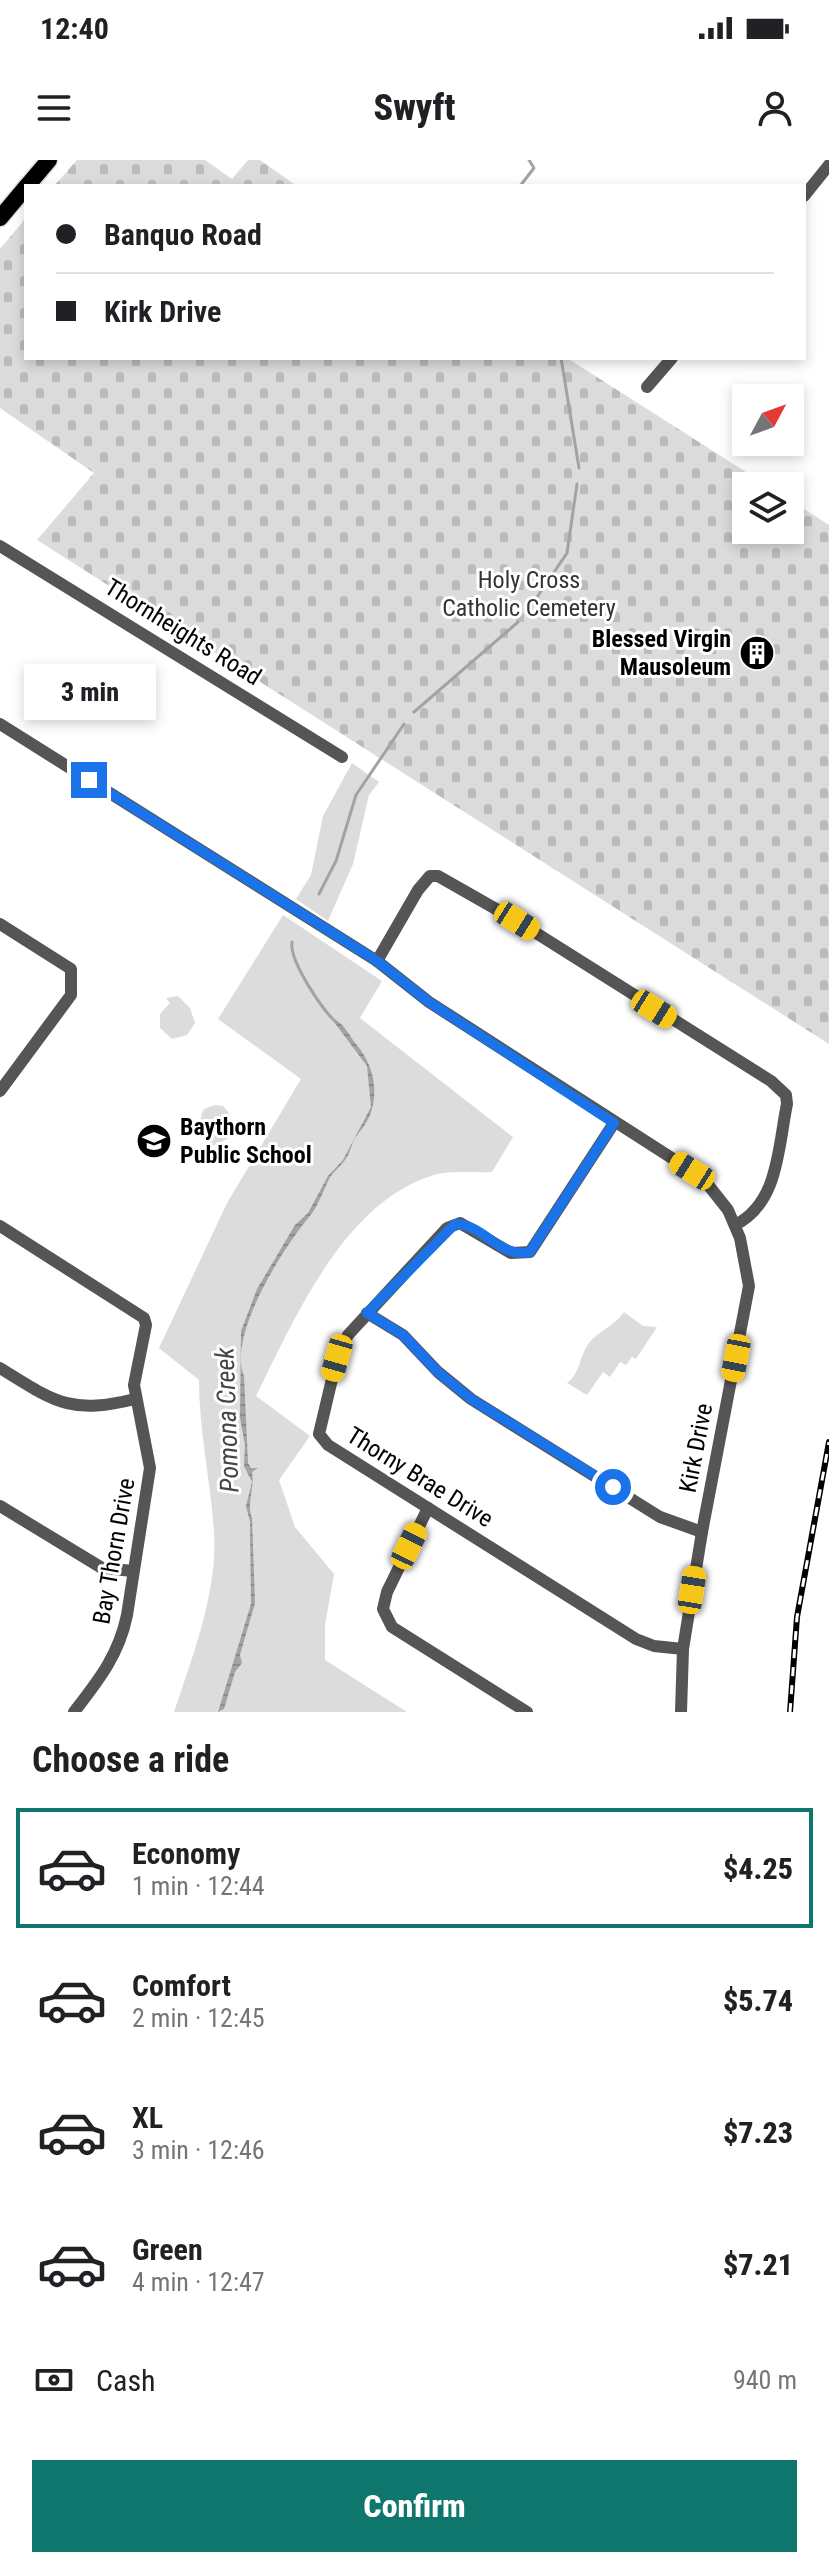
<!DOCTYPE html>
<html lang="en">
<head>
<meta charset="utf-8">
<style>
  body { margin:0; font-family:"Roboto Condensed",sans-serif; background:#f2f2f2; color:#202124; height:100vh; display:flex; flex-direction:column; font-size:30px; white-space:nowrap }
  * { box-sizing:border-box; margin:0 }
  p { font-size:26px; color:#757577 }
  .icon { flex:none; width:44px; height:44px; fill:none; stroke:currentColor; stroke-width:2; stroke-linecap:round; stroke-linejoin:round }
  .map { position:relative; height:1552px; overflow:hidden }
  .panel { display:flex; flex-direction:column; background:#fff; flex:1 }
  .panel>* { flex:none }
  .banner { position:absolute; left:24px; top:24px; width:782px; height:176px; border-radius:0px; box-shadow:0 4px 12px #0003; display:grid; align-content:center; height:176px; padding:0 32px; background:#fff }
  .needle { width:52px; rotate:49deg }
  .controls { position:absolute; left:732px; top:224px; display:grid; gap:16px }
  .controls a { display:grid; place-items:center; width:72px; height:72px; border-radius:0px; background:#fff; box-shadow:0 4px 12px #0003; font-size:40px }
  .end { position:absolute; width:36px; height:36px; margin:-18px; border:10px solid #1a73e8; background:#fff; box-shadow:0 0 0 4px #fff }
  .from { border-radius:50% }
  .bubble { position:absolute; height:56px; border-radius:0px; background:#fff; box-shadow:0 4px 12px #0003; font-size:26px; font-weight:800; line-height:56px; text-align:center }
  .car { position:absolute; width:24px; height:48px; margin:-24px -12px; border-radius:10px; box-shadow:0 0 6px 2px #0007; background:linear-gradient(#f5c518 24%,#345 0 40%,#f5c518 0 76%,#345 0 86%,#f5c518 0) }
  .banner b { display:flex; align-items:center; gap:28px; height:76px; font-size:30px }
  .banner b+b { border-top:2px solid #e0e0e0 }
  .banner i { width:20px; height:20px; background:#202124 }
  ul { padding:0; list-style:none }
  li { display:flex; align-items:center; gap:24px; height:120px; margin:0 16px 12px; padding:0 16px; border:4px solid transparent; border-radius:0px }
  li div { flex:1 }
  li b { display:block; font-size:30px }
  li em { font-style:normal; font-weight:800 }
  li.selected { border-color:#0f766e }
  li>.icon { width:72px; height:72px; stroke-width:1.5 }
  h2 { padding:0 32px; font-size:36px; line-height:96px }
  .pay { display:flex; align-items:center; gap:20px; height:88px; padding:0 32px; font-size:30px }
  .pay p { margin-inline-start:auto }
  .button { display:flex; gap:16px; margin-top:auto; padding:16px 32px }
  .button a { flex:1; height:92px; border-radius:0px; background:#0f766e; color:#fff; font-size:32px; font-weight:800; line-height:92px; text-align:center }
  .status { display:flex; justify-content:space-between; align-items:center; height:56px; padding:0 40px; background:#fff; direction:ltr }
  .status svg { height:22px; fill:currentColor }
  header { display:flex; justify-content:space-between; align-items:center; height:104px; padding:0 32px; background:#fff; font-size:36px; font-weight:800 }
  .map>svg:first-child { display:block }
</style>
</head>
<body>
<div class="status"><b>12:40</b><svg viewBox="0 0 49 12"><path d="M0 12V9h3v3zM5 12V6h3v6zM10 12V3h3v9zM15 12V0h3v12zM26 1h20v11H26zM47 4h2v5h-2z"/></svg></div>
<header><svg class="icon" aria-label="menu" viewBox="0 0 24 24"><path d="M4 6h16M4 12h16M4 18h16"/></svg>Swyft<svg class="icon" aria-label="person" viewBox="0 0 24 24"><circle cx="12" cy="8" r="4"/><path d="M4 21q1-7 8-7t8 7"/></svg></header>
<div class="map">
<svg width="829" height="1552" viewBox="0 0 829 1552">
  <defs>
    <pattern id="cemetery-stones" width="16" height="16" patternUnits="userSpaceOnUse" patternTransform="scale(2)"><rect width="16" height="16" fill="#dcdcdc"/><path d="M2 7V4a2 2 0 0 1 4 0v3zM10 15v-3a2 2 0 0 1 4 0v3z" fill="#bbb"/></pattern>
    <pattern id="water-rules" width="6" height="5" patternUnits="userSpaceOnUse" patternTransform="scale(2)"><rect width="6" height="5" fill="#a3a3a3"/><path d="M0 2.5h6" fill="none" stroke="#8b8b8b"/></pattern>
  </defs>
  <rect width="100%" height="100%" fill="#fff"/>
  <g fill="url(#cemetery-stones)">
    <path d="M 77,0 L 205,0 L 232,19 L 248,0 L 260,0 L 297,26 L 54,26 Z"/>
    <path d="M 26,58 L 26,198 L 567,198 L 768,326 L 746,326 L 746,370 L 790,370 L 790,340 L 829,365 L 829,884 L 37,380 L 94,313 L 0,248 L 0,89 Z"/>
  </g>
  <g fill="#dcdcdc">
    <path d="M 352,603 L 379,622 L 369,635 L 353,704 L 328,761 L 296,739 L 311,715 L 323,656 Z"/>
    <path d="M 283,755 L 382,821 L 360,858 L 513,977 L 492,1012 C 473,1013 448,1010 431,1016 C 343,1044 294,1160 256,1236 L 310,1276 L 279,1320 L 295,1367 L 334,1414 L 325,1465 L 325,1500 L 407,1552 L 174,1552 C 192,1498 218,1431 214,1373 C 211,1322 199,1272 199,1220 L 159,1188 L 227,1043 L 301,919 L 218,859 Z"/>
    <path d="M 178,836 L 190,848 L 195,863 L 187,875 L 172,879 L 160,868 L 160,854 L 170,843 L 166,838 Z"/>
    <path d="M 215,945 L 223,946 C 233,956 233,961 226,973 L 229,978 L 212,986 C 202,976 196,964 204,949 Z"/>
    <path d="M 624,1152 L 643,1166 L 657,1167 L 636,1199 L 632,1197 L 626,1205 L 620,1202 L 610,1217 L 603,1212 L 587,1235 L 567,1223 C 582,1211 578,1198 589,1183 C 599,1170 614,1167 624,1152 Z"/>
  </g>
  <path fill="url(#water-rules)" d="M 337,861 C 346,867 349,875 356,884 C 372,903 379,927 371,952 C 368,962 361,970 355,978 C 351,985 350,994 345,1000 C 340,1007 333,1012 329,1019 C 323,1031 318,1047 309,1057 C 284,1087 227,1175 244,1216 L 248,1303 L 251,1308 L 258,1308 L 252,1312 C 255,1328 246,1344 252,1358 L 255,1443 L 240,1495 L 242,1503 L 235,1512 L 224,1549 L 218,1552 L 251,1444 L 250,1362 L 246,1346 L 252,1322 L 244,1306 L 245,1285 L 240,1258 L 241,1171 L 257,1129 L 295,1065 L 308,1053 L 328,1016 L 343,1000 L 371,947 L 367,906 L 334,862 Z"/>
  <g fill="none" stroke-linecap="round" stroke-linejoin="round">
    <g stroke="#a3a3a3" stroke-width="3">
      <path d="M 520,26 L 534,8 L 529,0"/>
      <path d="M 561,198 L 579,308"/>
      <path d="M 529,449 L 567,393 L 577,324"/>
      <path d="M 414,552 L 518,462"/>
      <path d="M 319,734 L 336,701 L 356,635 L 404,564"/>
      <path d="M 292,782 C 289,801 323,851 337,863"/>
    </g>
    <defs>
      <g id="major">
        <path d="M 27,26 L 49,0"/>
        <path d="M 0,58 L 26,27"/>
      </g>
    </defs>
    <use href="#major" stroke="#dbdbdb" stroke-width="19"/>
    <g stroke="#555" stroke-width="12">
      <path d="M 804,36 L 829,5"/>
      <path d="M 647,227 L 672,198"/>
      <path d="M 0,386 L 342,597"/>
      <path d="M 0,564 L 377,801 L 429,842 L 692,1011 L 709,1026 L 728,1050 L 740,1078 L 749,1126 L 702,1372 L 683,1489 L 681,1552"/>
      <path d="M 0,764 L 71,809 L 71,835 L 0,931"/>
      <path d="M 377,801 L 418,730 L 430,716 L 438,716 L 517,761 L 771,921 L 786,935 L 787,944 C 778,987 779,1043 735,1065"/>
      <path d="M 614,963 L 530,1092 L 511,1093 L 460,1063 L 447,1068 L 348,1175 L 337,1198 L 319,1274 L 328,1285 L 636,1479 L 654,1486 L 683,1489"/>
      <path d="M 0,1066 L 144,1158 L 146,1165 L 134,1225 L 150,1308 L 127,1455 C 119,1495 98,1521 74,1552"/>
      <path d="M 367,1153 L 403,1175 L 438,1212 L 471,1239 L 660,1357 L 702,1372"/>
      <path d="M 0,1208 C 55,1242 70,1255 135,1239"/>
      <path d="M 0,1346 L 102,1408 L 133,1411"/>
      <path d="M 428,1348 L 387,1432 L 383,1449 L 392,1467 L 527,1552"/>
    </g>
    <use href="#major" stroke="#000" stroke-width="16"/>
    <defs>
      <path id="rail" d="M 790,1552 L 797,1457 L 829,1282"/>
    </defs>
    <use href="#rail" stroke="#000" stroke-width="6"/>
    <use href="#rail" stroke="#fff" stroke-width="3" stroke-dasharray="9" stroke-linecap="butt"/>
  </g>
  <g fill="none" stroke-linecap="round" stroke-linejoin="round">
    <path stroke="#1a73e8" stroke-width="10" d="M 89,620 L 377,801 L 429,842 L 614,963 L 530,1092 C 499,1099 484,1064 455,1064 L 367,1153 L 403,1175 L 438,1212 L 471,1239 L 613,1327"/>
  </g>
  <defs>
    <symbol id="building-disc" viewBox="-11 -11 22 22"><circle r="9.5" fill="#000" stroke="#fff"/><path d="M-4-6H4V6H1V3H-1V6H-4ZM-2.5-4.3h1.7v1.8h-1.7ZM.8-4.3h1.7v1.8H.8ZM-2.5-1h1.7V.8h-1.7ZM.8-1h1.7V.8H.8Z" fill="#fff"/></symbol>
    <symbol id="school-disc" viewBox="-11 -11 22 22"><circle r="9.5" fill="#000" stroke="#fff"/><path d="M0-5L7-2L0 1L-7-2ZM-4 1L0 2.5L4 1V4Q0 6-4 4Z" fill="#fff"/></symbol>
  </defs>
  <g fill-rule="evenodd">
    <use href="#building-disc" x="737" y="473" width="40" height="40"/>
    <use href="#school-disc" x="134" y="961" width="40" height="40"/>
  </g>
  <g text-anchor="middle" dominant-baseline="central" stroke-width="6" stroke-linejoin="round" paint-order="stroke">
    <g font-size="24" fill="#333" stroke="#fff">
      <text x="529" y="420">Holy Cross<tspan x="529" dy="28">Catholic Cemetery</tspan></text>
    </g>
    <g font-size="24" fill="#000" stroke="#fff">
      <text transform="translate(183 472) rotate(32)">Thornheights Road</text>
      <text transform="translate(696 1288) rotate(-79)">Kirk Drive</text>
      <text transform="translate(420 1317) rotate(32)">Thorny Brae Drive</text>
      <text transform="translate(114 1391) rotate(-80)">Bay Thorn Drive</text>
    </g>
    <g font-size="24" font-weight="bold" fill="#000" stroke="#fff" text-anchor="end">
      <text x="731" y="479">Blessed Virgin<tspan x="731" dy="28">Mausoleum</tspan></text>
      <text x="180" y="967" text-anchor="start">Baythorn<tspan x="180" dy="28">Public School</tspan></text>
    </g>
    <g font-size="26" font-style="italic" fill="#444" stroke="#fff">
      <text transform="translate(227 1260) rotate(-92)">Pomona Creek</text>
    </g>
  </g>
</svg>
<div class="controls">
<a><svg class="needle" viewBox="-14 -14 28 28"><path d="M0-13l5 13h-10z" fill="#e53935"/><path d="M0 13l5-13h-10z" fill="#757577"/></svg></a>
<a><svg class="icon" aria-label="layers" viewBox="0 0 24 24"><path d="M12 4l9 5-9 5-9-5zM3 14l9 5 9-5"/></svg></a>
</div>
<i class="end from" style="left:613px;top:1327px"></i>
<i class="end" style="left:89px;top:620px"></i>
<div class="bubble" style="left:24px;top:504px;width:132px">3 min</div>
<i class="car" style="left:517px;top:761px;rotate:122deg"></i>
<i class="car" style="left:654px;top:849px;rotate:122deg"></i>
<i class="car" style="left:692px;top:1011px;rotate:302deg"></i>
<i class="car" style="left:337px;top:1198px;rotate:196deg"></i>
<i class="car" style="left:736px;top:1198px;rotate:191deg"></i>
<i class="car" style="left:409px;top:1386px;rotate:26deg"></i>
<i class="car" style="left:692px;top:1430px;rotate:9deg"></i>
<div class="banner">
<b><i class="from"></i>Banquo Road</b>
<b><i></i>Kirk Drive</b>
</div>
</div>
<section class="panel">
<h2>Choose a ride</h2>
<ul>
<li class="selected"><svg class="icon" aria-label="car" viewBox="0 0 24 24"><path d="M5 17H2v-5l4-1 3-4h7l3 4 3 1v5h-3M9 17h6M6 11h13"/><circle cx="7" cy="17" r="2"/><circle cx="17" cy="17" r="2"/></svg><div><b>Economy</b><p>1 min · 12:44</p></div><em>$4.25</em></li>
<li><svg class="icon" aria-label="car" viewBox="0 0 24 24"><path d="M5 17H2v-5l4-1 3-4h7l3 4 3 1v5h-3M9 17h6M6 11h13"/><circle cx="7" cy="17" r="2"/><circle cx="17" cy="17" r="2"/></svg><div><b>Comfort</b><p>2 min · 12:45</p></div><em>$5.74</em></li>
<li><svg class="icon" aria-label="car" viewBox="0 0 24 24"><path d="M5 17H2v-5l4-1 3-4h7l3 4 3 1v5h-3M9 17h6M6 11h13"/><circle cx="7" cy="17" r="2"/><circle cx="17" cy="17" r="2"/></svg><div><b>XL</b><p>3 min · 12:46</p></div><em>$7.23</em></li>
<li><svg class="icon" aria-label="car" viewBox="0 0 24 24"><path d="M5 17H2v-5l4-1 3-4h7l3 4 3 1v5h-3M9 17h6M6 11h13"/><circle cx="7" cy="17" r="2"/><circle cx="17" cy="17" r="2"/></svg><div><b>Green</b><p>4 min · 12:47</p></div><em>$7.21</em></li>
</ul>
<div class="pay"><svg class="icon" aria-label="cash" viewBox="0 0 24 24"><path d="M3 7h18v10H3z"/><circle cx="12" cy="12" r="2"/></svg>Cash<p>940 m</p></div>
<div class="button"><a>Confirm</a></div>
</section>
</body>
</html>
